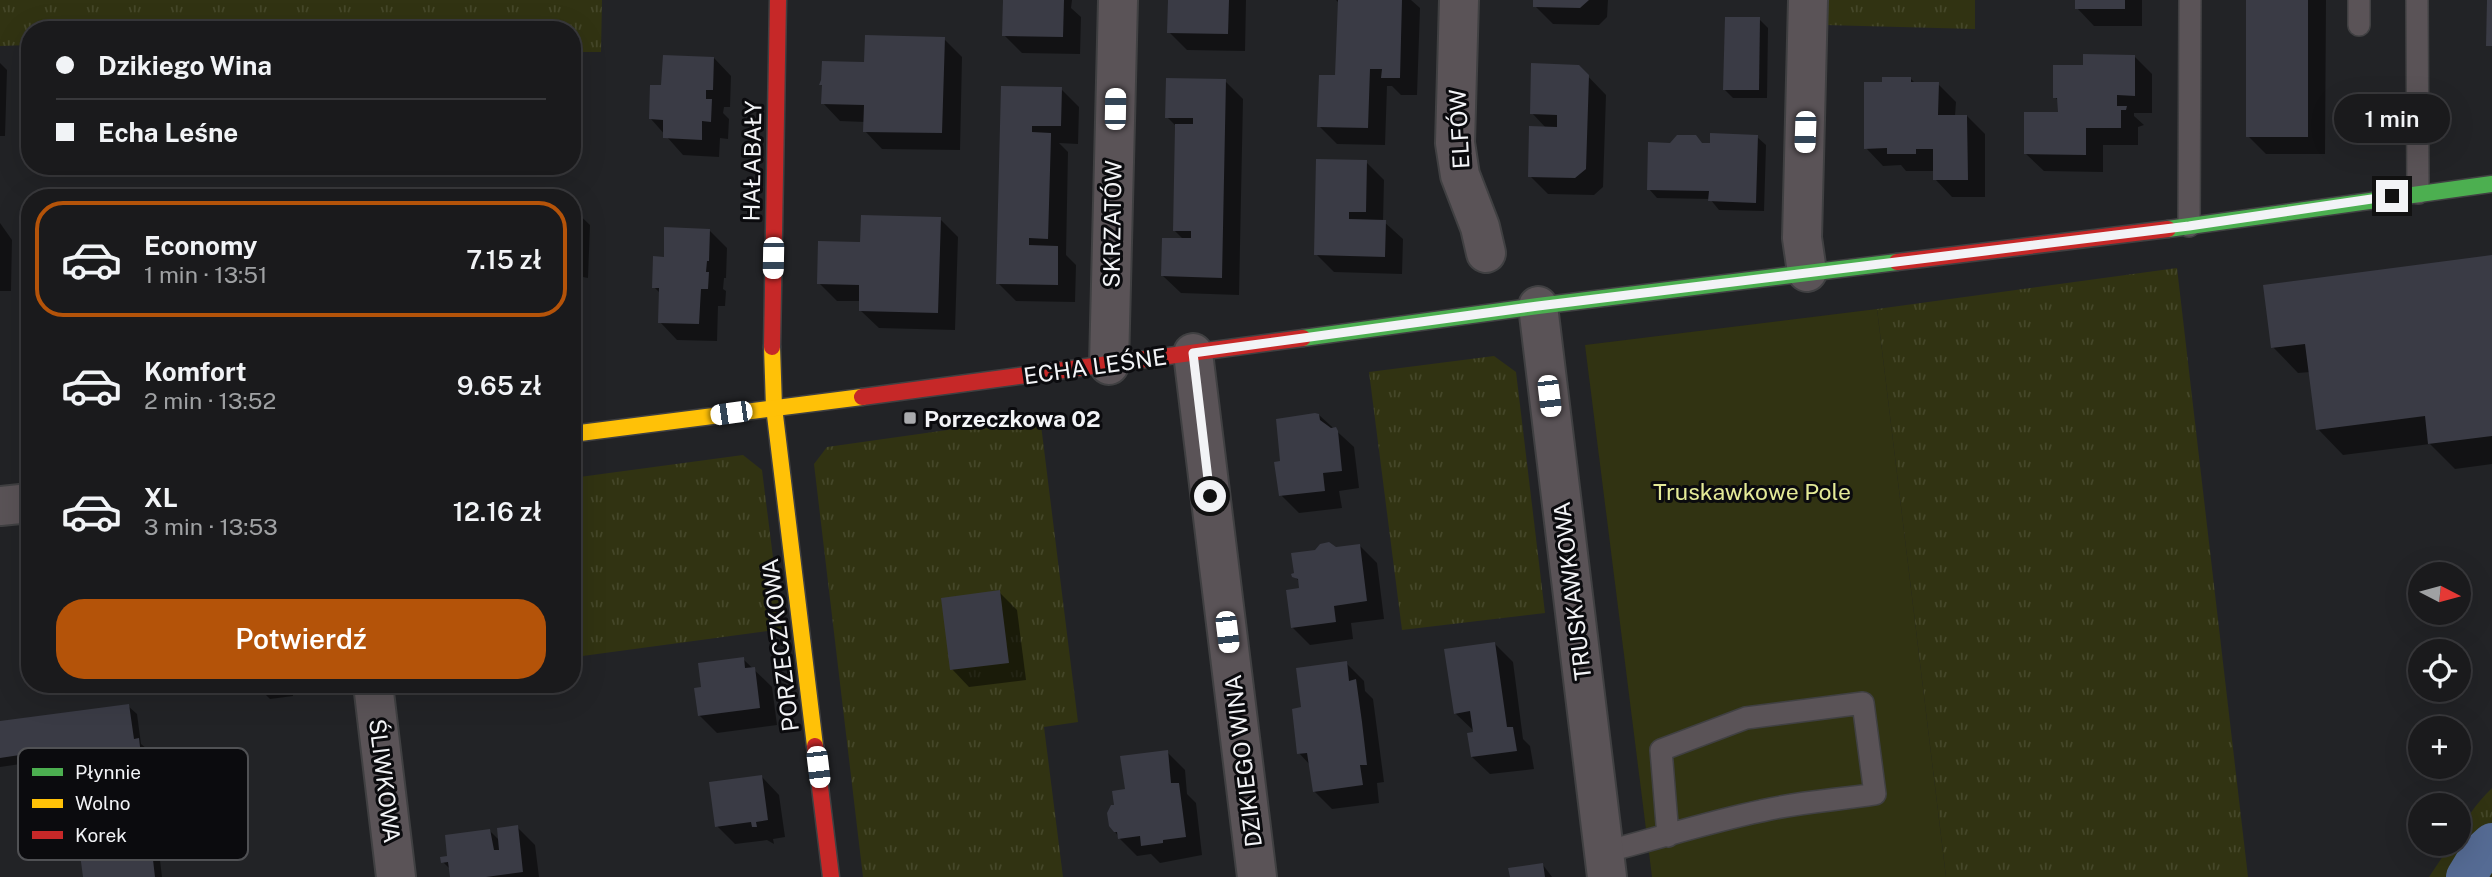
<!DOCTYPE html>
<html lang="pl">
<head>
<meta charset="utf-8">
<style>
  body { margin:0; font-family:"Public Sans",sans-serif; background:#232325; color:#f1f3f6; height:100vh; display:flex; flex-direction:column; font-size:26px; white-space:nowrap }
  * { box-sizing:border-box; margin:0 }
  p { font-size:23px; color:#9fa1a3 }
  .icon { flex:none; width:38px; height:38px; fill:none; stroke:currentColor; stroke-width:2; stroke-linecap:round; stroke-linejoin:round }
  .map { position:relative; flex:1; overflow:hidden }
  .side { position:absolute; left:21px; top:189px; width:560px; height:504px; display:flex; flex-direction:column; background:#1a1a1c; border-radius:28px; box-shadow:0 7px 28px #0002,0 0 0 2px #38383b }
  .side>* { flex:none }
  .banner { position:absolute; left:21px; top:21px; width:560px; height:154px; border-radius:28px; box-shadow:0 7px 28px #0002,0 0 0 2px #38383b; display:grid; align-content:center; height:154px; padding:0 35px; background:#1a1a1c }
  .needle { width:46px; rotate:96deg }
  .controls { position:absolute; left:2408px; top:562px; display:grid; gap:14px }
  .controls a { display:grid; place-items:center; width:63px; height:63px; border-radius:50%; background:#1a1a1c; box-shadow:0 7px 28px #0002,0 0 0 2px #38383b; font-size:35px }
  .end { position:absolute; width:32px; height:32px; margin:-16px; border:9px solid #f2f3f6; background:#111; box-shadow:0 0 0 4px #111 }
  .from { border-radius:50% }
  .bubble { position:absolute; height:49px; border-radius:24px; background:#1a1a1c; box-shadow:0 7px 28px #0002,0 0 0 2px #38383b; font-size:23px; font-weight:600; line-height:49px; text-align:center }
  .car { position:absolute; width:21px; height:42px; margin:-21px -10px; border-radius:9px; box-shadow:0 0 5px 2px #0007; background:linear-gradient(#fff 24%,#345 0 40%,#fff 0 76%,#345 0 86%,#fff 0) }
  .banner b { display:flex; align-items:center; gap:24px; height:66px; font-size:26px }
  .banner b+b { border-top:2px solid #38383b }
  .banner i { width:18px; height:18px; background:#f1f3f6 }
  ul { padding:12px 0 0; list-style:none }
  li { display:flex; align-items:center; gap:21px; height:116px; margin:0 14px 10px; padding:0 21px; border:4px solid transparent; border-radius:28px }
  li div { flex:1 }
  li b { display:block; font-size:26px }
  li em { font-style:normal; font-weight:600 }
  li.on { border-color:#b45309 }
  li>.icon { width:63px; height:63px; stroke-width:1.5 }
  .cta { display:flex; gap:14px; margin-top:auto; padding:14px 35px }
  .cta a { flex:1; height:80px; border-radius:28px; background:#b45309; color:#fff; font-size:28px; font-weight:600; line-height:80px; text-align:center }
  .map>svg:first-child { display:block }
</style>
</head>
<body>
<div class="map">
<svg width="2492" height="877" viewBox="0 0 2492 877">
  <defs>
    <pattern id="grass-tufts" width="24" height="20" patternUnits="userSpaceOnUse" patternTransform="scale(1.75)"><rect width="24" height="20" fill="#313312"/><path d="M3 7l-1-3M5 7V3M7 7l1-3M15 17l-1-3M17 17v-4M19 17l1-3" fill="none" stroke="#454729"/></pattern>
  </defs>
  <rect width="100%" height="100%" fill="#222326"/>
  <g fill="url(#grass-tufts)">
    <path d="M 0,0 L 602,0 L 601,52 L 572,52 L 572,30 L 30,30 L 30,45 L 0,46 Z"/>
    <path d="M 1826,0 L 1975,0 L 1975,29 L 1825,25 Z"/>
    <path d="M 2177,268 L 2248,877 L 1946,877 L 1877,309 Z"/>
    <path d="M 1494,356 L 1516,372 L 1545,613 L 1402,630 L 1369,372 Z"/>
    <path d="M 1040,417 L 1078,722 L 1044,727 L 1063,877 L 863,877 L 814,464 L 827,447 Z"/>
    <path d="M 743,455 L 762,470 L 782,629 L 575,657 L 572,638 L 572,478 Z"/>
    <path d="M 2492,788 L 2492,877 L 2429,877 L 2451,844 L 2459,844 C 2459,824 2478,802 2492,788 Z"/>
  </g>
  <path fill="#313312" d="M 1877,309 L 1946,877 L 1652,877 L 1585,345 Z"/>
  <g fill="#0007">
    <path d="M 1005,0 L 1072,0 L 1071,8 L 1081,17 L 1080,54 L 1022,53 L 1004,35 Z"/>
    <path d="M 1169,0 L 1246,0 L 1245,51 L 1187,50 L 1169,32 Z"/>
    <path d="M 1336,0 L 1411,0 L 1420,8 L 1417,95 L 1401,95 L 1392,86 L 1387,86 L 1385,145 L 1337,144 L 1319,126 L 1337,77 L 1339,3 Z"/>
    <path d="M 1535,0 L 1608,0 L 1607,17 L 1599,25 L 1553,24 L 1535,6 Z"/>
    <path d="M 2076,0 L 2142,0 L 2142,26 L 2094,26 L 2077,8 Z"/>
    <path d="M 2248,0 L 2326,0 L 2325,154 L 2266,154 L 2248,136 Z"/>
    <path d="M 1759,19 L 1768,28 L 1767,98 L 1733,98 L 1724,89 Z"/>
    <path d="M 944,39 L 962,57 L 960,150 L 882,149 L 865,131 L 865,122 L 840,121 L 823,103 L 823,87 L 821,84 L 866,63 Z"/>
    <path d="M 2134,56 L 2152,74 L 2152,113 L 2134,113 L 2134,116 L 2144,125 L 2138,127 L 2138,145 L 2103,145 L 2103,172 L 2044,171 L 2026,154 L 2059,114 L 2059,102 L 2055,97 L 2085,66 Z"/>
    <path d="M 714,58 L 731,76 L 730,107 L 724,107 L 723,113 L 729,119 L 728,139 L 720,138 L 719,157 L 683,155 L 651,119 L 663,87 Z"/>
    <path d="M 0,63 L 7,70 L 5,136 L 0,136 Z"/>
    <path d="M 1578,66 L 1606,95 L 1603,187 L 1594,195 L 1548,194 L 1530,176 L 1546,128 L 1532,113 Z"/>
    <path d="M 1911,79 L 1916,84 L 1938,84 L 1956,102 L 1955,116 L 1967,116 L 1985,134 L 1985,197 L 1952,197 L 1935,179 L 1935,171 L 1906,171 L 1901,165 L 1883,166 L 1866,148 L 1884,84 Z"/>
    <path d="M 1225,81 L 1243,99 L 1239,295 L 1181,293 L 1163,276 L 1184,240 L 1174,230 L 1177,127 L 1167,117 Z"/>
    <path d="M 1002,88 L 1061,89 L 1079,107 L 1078,144 L 1059,143 L 1068,152 L 1066,255 L 1076,265 L 1075,302 L 1016,301 L 998,283 Z"/>
    <path d="M 1757,137 L 1766,145 L 1764,211 L 1719,210 L 1710,199 L 1657,198 L 1649,189 Z"/>
    <path d="M 1366,162 L 1384,180 L 1383,221 L 1403,239 L 1402,274 L 1334,272 L 1316,254 Z"/>
    <path d="M 572,208 L 590,225 L 588,278 L 583,277 L 582,338 L 572,337 Z"/>
    <path d="M 940,219 L 958,237 L 955,330 L 879,328 L 861,311 L 861,301 L 837,301 L 819,283 L 862,244 Z"/>
    <path d="M 0,223 L 12,240 L 11,291 L 0,291 Z"/>
    <path d="M 709,230 L 727,248 L 726,278 L 724,278 L 723,289 L 726,291 L 725,306 L 718,306 L 717,341 L 677,340 L 660,322 L 661,294 L 654,287 L 665,258 Z"/>
    <path d="M 2492,257 L 2492,464 L 2455,469 L 2430,444 L 2343,455 L 2318,429 L 2310,372 L 2298,373 L 2273,347 Z"/>
    <path d="M 1319,415 L 1354,447 L 1359,488 L 1339,491 L 1342,508 L 1299,513 L 1281,495 L 1281,463 Z"/>
    <path d="M 1359,545 L 1377,563 L 1384,619 L 1351,623 L 1353,639 L 1310,645 L 1292,627 L 1300,590 L 1300,582 L 1294,576 L 1335,549 Z"/>
    <path d="M 999,592 L 1017,610 L 1026,680 L 969,687 L 952,669 Z"/>
    <path d="M 1495,644 L 1513,662 L 1523,739 L 1530,746 L 1534,769 L 1490,774 L 1472,757 L 1476,733 L 1455,713 Z"/>
    <path d="M 743,659 L 772,687 L 777,725 L 717,733 L 699,715 L 703,689 Z"/>
    <path d="M 1346,663 L 1364,681 L 1365,691 L 1373,699 L 1384,782 L 1377,783 L 1379,803 L 1332,809 L 1314,791 L 1311,766 L 1299,753 L 1303,708 Z"/>
    <path d="M 255,684 L 292,684 L 293,696 L 270,699 Z"/>
    <path d="M 128,706 L 137,714 L 141,744 L 147,749 L 162,877 L 85,877 L 69,757 L 0,767 L 0,723 Z"/>
    <path d="M 1167,752 L 1185,770 L 1187,794 L 1196,803 L 1202,855 L 1160,863 L 1151,854 L 1137,856 L 1119,838 L 1111,825 L 1116,807 L 1127,791 Z"/>
    <path d="M 762,777 L 779,795 L 785,837 L 773,839 L 774,844 L 767,840 L 735,844 L 717,826 Z"/>
    <path d="M 517,827 L 535,845 L 539,877 L 452,877 L 451,870 L 443,862 L 489,830 L 500,841 Z"/>
    <path d="M 1543,865 L 1552,877 L 1511,877 Z"/>
  </g>
  <g fill="none" stroke-linecap="round" stroke-linejoin="round">
    <path stroke="#556b94" stroke-width="40" d="M 2466,877 L 2480,854 L 2492,843"/>
  </g>
  <g fill="#3a3b45">
    <path d="M 1003,0 L 1064,0 L 1063,37 L 1002,36 Z"/>
    <path d="M 1168,0 L 1229,0 L 1228,34 L 1167,33 Z"/>
    <path d="M 1338,0 L 1402,0 L 1400,78 L 1381,78 L 1382,69 L 1370,69 L 1368,128 L 1317,127 L 1319,75 L 1335,75 Z"/>
    <path d="M 1533,0 L 1589,0 L 1580,8 L 1533,7 Z"/>
    <rect x="2075" y="0" width="50" height="9"/>
    <rect x="2246" y="0" width="62" height="137"/>
    <path d="M 2487,0 L 2492,0 L 2492,46 L 2486,46 Z"/>
    <path d="M 1725,17 L 1760,17 L 1759,90 L 1723,90 Z"/>
    <path d="M 865,35 L 945,37 L 942,133 L 863,132 L 864,105 L 821,104 L 822,85 L 819,85 L 821,80 L 822,61 L 864,62 Z"/>
    <path d="M 2083,54 L 2135,55 L 2135,96 L 2117,95 L 2117,106 L 2127,106 L 2126,110 L 2121,110 L 2121,128 L 2086,128 L 2086,155 L 2024,154 L 2024,112 L 2058,112 L 2057,98 L 2053,98 L 2053,65 L 2083,65 Z"/>
    <path d="M 663,55 L 714,57 L 713,90 L 706,90 L 706,99 L 712,99 L 711,122 L 702,121 L 702,140 L 663,138 L 663,120 L 649,119 L 650,85 L 661,85 Z"/>
    <path d="M 1531,63 L 1579,65 L 1589,75 L 1586,169 L 1575,178 L 1528,177 L 1529,126 L 1557,127 L 1557,115 L 1530,114 Z"/>
    <path d="M 1882,77 L 1911,77 L 1911,82 L 1939,82 L 1938,115 L 1967,115 L 1968,180 L 1933,180 L 1933,149 L 1916,149 L 1916,154 L 1887,154 L 1887,148 L 1864,149 L 1864,82 L 1882,82 Z"/>
    <path d="M 1166,78 L 1226,79 L 1222,278 L 1161,276 L 1162,238 L 1191,238 L 1191,231 L 1173,231 L 1175,127 L 1175,124 L 1193,124 L 1193,118 L 1165,118 Z"/>
    <path d="M 1001,86 L 1062,87 L 1061,126 L 1032,126 L 1032,132 L 1051,133 L 1051,136 L 1048,239 L 1029,238 L 1029,245 L 1058,246 L 1058,285 L 996,284 Z"/>
    <path d="M 1710,133 L 1758,135 L 1756,203 L 1708,201 L 1709,191 L 1647,190 L 1648,142 L 1670,143 L 1677,135 L 1696,135 L 1702,143 L 1710,143 Z"/>
    <path d="M 1316,159 L 1367,160 L 1366,212 L 1349,212 L 1349,219 L 1386,220 L 1385,257 L 1314,255 Z"/>
    <path d="M 302,190 L 372,191 L 372,198 L 302,198 Z"/>
    <path d="M 861,215 L 941,217 L 938,313 L 859,311 L 859,285 L 817,284 L 818,241 L 860,242 Z"/>
    <path d="M 664,227 L 710,229 L 709,261 L 707,261 L 706,272 L 709,272 L 708,289 L 701,289 L 699,324 L 658,323 L 659,288 L 652,288 L 653,256 L 664,257 Z"/>
    <path d="M 2492,255 L 2492,436 L 2428,444 L 2425,416 L 2316,430 L 2305,344 L 2271,348 L 2263,285 Z"/>
    <path d="M 1315,413 L 1319,414 L 1320,420 L 1331,428 L 1336,427 L 1338,431 L 1342,471 L 1323,473 L 1325,491 L 1279,496 L 1274,462 L 1280,461 L 1276,419 Z"/>
    <path d="M 1329,542 L 1336,547 L 1360,544 L 1367,601 L 1334,606 L 1336,622 L 1291,628 L 1286,590 L 1299,588 L 1298,579 L 1292,577 L 1291,574 L 1294,573 L 1291,553 L 1315,550 L 1320,544 Z"/>
    <path d="M 1000,590 L 1009,663 L 950,670 L 941,598 Z"/>
    <path d="M 1495,642 L 1507,727 L 1513,727 L 1517,751 L 1471,757 L 1467,733 L 1473,732 L 1470,711 L 1454,714 L 1444,649 Z"/>
    <path d="M 744,657 L 745,668 L 755,667 L 760,708 L 698,716 L 694,688 L 701,687 L 698,663 Z"/>
    <path d="M 1347,661 L 1349,681 L 1356,679 L 1362,722 L 1367,765 L 1360,765 L 1363,785 L 1313,792 L 1307,753 L 1297,754 L 1292,709 L 1301,707 L 1296,668 Z"/>
    <path d="M 129,704 L 134,739 L 139,738 L 155,877 L 83,877 L 66,748 L 0,758 L 0,721 Z"/>
    <path d="M 1168,750 L 1171,783 L 1179,783 L 1186,837 L 1163,840 L 1163,843 L 1141,846 L 1140,836 L 1118,839 L 1117,832 L 1114,832 L 1109,826 L 1107,813 L 1111,805 L 1114,805 L 1112,791 L 1125,789 L 1120,756 Z"/>
    <path d="M 762,775 L 768,820 L 756,822 L 757,827 L 752,827 L 751,822 L 715,827 L 709,782 Z"/>
    <path d="M 518,825 L 523,872 L 486,877 L 450,877 L 448,862 L 441,863 L 440,857 L 447,856 L 445,835 L 490,829 L 494,850 L 499,850 L 497,828 Z"/>
    <path d="M 1543,863 L 1545,877 L 1510,877 L 1508,868 Z"/>
  </g>
  <g fill="none" stroke-linecap="round" stroke-linejoin="round">
    <defs>
      <g id="lane">
        <path d="M 2417,0 L 2418,193"/>
        <path d="M 2359,25 L 2359,0"/>
        <path d="M 2189,226 L 2190,0"/>
        <path d="M 1604,852 C 1656,839 1708,822 1761,811 C 1798,802 1837,800 1875,794 L 1863,703 L 1746,718 L 1661,750 L 1668,836"/>
      </g>
      <g id="street">
        <path d="M 1459,0 L 1455,143 L 1460,175 L 1480,227 L 1486,253"/>
        <path d="M 1807,272 L 1802,238 L 1808,0"/>
        <path d="M 1538,306 L 1607,877"/>
        <path d="M 1193,353 L 1257,877"/>
        <path d="M 1109,365 L 1118,0"/>
        <path d="M 0,506 L 30,503"/>
        <path d="M 373,684 L 396,877"/>
      </g>
      <g id="fast">
        <path d="M 2168,229 L 2492,184"/>
        <path d="M 1303,338 L 1538,306 L 1897,262"/>
      </g>
      <g id="slow">
        <path d="M 772,347 L 774,407 L 815,746"/>
        <path d="M 572,434 L 862,397"/>
      </g>
      <g id="jam">
        <path d="M 1897,262 L 2168,229"/>
        <path d="M 772,347 L 778,0"/>
        <path d="M 862,397 L 1303,338"/>
        <path d="M 815,746 L 831,877"/>
      </g>
    </defs>
    <use href="#lane" stroke="#404042" stroke-width="24"/>
    <use href="#street" stroke="#404042" stroke-width="42"/>
    <use href="#fast" stroke="#404042" stroke-width="19"/>
    <use href="#slow" stroke="#404042" stroke-width="19"/>
    <use href="#jam" stroke="#404042" stroke-width="19"/>
    <use href="#lane" stroke="#5a5357" stroke-width="21"/>
    <use href="#street" stroke="#5a5357" stroke-width="38"/>
    <use href="#fast" stroke="#4caf50" stroke-width="16"/>
    <use href="#slow" stroke="#ffc107" stroke-width="16"/>
    <use href="#jam" stroke="#c62828" stroke-width="16"/>
  </g>
  <g fill="none" stroke-linecap="round" stroke-linejoin="round">
    <path stroke="#f2f3f6" stroke-width="9" d="M 1210,496 L 1193,353 L 1538,306 L 2189,226 L 2392,196"/>
  </g>
  <rect fill="#a9aaad" stroke="#0b0b0e" stroke-width="2.5" x="903" y="411" width="14" height="14" rx="3.5"/>
  <g text-anchor="middle" dominant-baseline="central" stroke-width="6" stroke-linejoin="round" paint-order="stroke">
    <g font-size="23" fill="#f2f3f6" stroke="#0b0b0e">
      <text transform="translate(1459 129) rotate(-93)">ELFÓW</text>
      <text transform="translate(752 161) rotate(-89)">HAŁABAŁY</text>
      <text transform="translate(1112 224) rotate(-89)">SKRZATÓW</text>
      <text transform="translate(1095 366) rotate(-8)">ECHA LEŚNE</text>
      <text transform="translate(1572 591) rotate(-97)">TRUSKAWKOWA</text>
      <text transform="translate(780 645) rotate(-97)">PORZECZKOWA</text>
      <text transform="translate(1243 761) rotate(-97)">DZIKIEGO WINA</text>
      <text transform="translate(385 781) rotate(83)">ŚLIWKOWA</text>
    </g>
    <g font-size="23" font-weight="bold" fill="#f2f3f6" stroke="#0b0b0e" text-anchor="start">
      <text x="924" y="418">Porzeczkowa 02</text>
    </g>
    <g font-size="23" fill="#e4ea97" stroke="#0b0b0e">
      <text x="1752" y="491">Truskawkowe Pole</text>
    </g>
  </g>
  <rect x="18" y="748" width="230" height="112" rx="10" fill="#0b0b0e" stroke="#505154" stroke-width="2"/>
  <rect x="32" y="768" width="31" height="8" fill="#4caf50"/>
  <rect x="32" y="799" width="31" height="9" fill="#ffc107"/>
  <rect x="32" y="831" width="31" height="8" fill="#c62828"/>
  <g font-size="19" fill="#f2f3f6">
    <text x="75" y="779">Płynnie</text>
    <text x="75" y="810">Wolno</text>
    <text x="75" y="842">Korek</text>
  </g>
</svg>
<div class="controls">
<a><svg class="needle" viewBox="-14 -14 28 28"><path d="M0-13l5 13h-10z" fill="#e53935"/><path d="M0 13l5-13h-10z" fill="#9fa1a3"/></svg></a>
<a><svg class="icon" aria-label="locate" viewBox="0 0 24 24"><circle cx="12" cy="12" r="6"/><path d="M12 2v4M12 18v4M2 12h4M18 12h4"/></svg></a>
<a>+</a>
<a>−</a>
</div>
<i class="end from" style="left:1210px;top:496px"></i>
<i class="end" style="left:2392px;top:196px"></i>
<div class="bubble" style="left:2334px;top:94px;width:116px">1 min</div>
<i class="car" style="left:1115px;top:109px;rotate:1deg"></i>
<i class="car" style="left:1805px;top:132px;rotate:182deg"></i>
<i class="car" style="left:773px;top:258px;rotate:181deg"></i>
<i class="car" style="left:1549px;top:396px;rotate:173deg"></i>
<i class="car" style="left:731px;top:413px;rotate:262deg"></i>
<i class="car" style="left:1227px;top:632px;rotate:173deg"></i>
<i class="car" style="left:818px;top:767px;rotate:173deg"></i>
<div class="banner">
<b><i class="from"></i>Dzikiego Wina</b>
<b><i></i>Echa Leśne</b>
</div>
<section class="side">
<ul>
<li class="on"><svg class="icon" aria-label="car" viewBox="0 0 24 24"><path d="M5 17H2v-5l4-1 3-4h7l3 4 3 1v5h-3M9 17h6M6 11h13"/><circle cx="7" cy="17" r="2"/><circle cx="17" cy="17" r="2"/></svg><div><b>Economy</b><p>1 min · 13:51</p></div><em>7.15 zł</em></li>
<li><svg class="icon" aria-label="car" viewBox="0 0 24 24"><path d="M5 17H2v-5l4-1 3-4h7l3 4 3 1v5h-3M9 17h6M6 11h13"/><circle cx="7" cy="17" r="2"/><circle cx="17" cy="17" r="2"/></svg><div><b>Komfort</b><p>2 min · 13:52</p></div><em>9.65 zł</em></li>
<li><svg class="icon" aria-label="car" viewBox="0 0 24 24"><path d="M5 17H2v-5l4-1 3-4h7l3 4 3 1v5h-3M9 17h6M6 11h13"/><circle cx="7" cy="17" r="2"/><circle cx="17" cy="17" r="2"/></svg><div><b>XL</b><p>3 min · 13:53</p></div><em>12.16 zł</em></li>
</ul>
<div class="cta"><a>Potwierdź</a></div>
</section>
</div>
</body>
</html>
